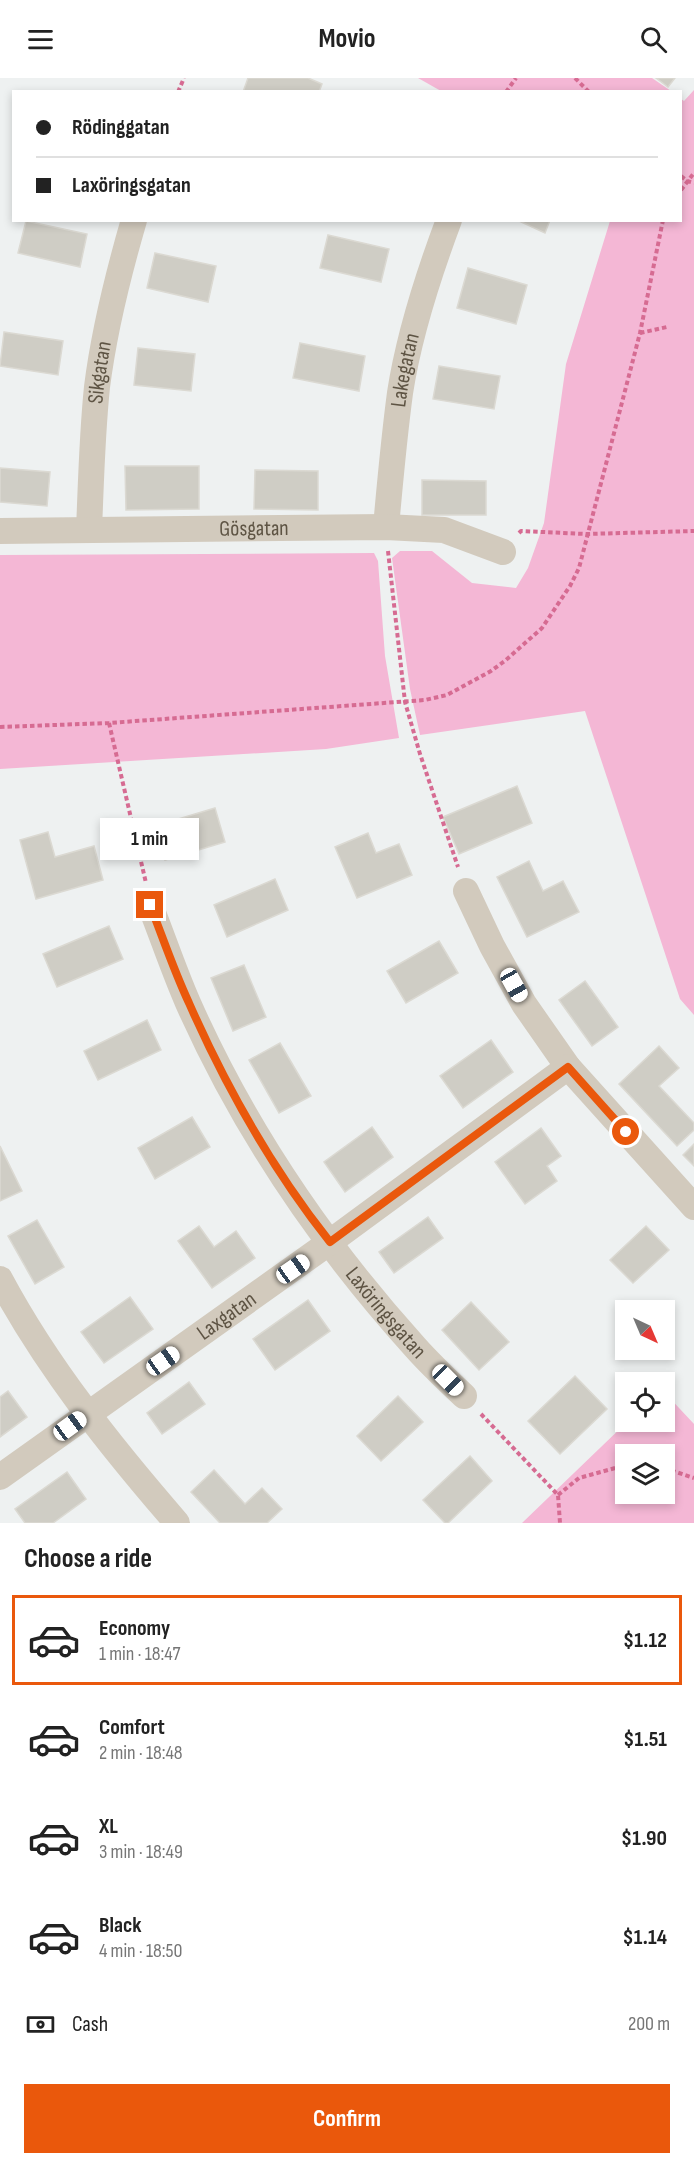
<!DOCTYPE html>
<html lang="en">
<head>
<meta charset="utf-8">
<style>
  body { margin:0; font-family:"Sofia Sans Condensed",sans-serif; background:#f2f2f2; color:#222; height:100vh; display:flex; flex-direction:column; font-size:22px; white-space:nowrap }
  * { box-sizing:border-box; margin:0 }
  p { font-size:20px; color:#767676 }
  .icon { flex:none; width:33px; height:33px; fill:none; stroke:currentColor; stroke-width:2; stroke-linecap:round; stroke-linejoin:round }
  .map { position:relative; height:1445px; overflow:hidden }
  .sheet { display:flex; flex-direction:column; background:#fff; flex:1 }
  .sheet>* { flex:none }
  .guide { position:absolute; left:12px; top:12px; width:670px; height:132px; border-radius:0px; box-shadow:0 3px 9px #0003; display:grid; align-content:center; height:132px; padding:0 24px; background:#fff }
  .needle { width:39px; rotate:136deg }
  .fabs { position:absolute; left:615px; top:1222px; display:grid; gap:12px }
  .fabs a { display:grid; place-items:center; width:60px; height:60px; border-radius:0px; background:#fff; box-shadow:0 3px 9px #0003; font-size:30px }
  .end { position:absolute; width:27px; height:27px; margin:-14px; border:8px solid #ea580c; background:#fff; box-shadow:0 0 0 3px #fff }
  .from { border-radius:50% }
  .bubble { position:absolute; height:42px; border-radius:0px; background:#fff; box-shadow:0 3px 9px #0003; font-size:20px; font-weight:700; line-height:42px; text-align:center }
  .car { position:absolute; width:18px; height:36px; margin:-18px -9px; border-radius:8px; box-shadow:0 0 4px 2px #0007; background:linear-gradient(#fff 24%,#345 0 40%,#fff 0 76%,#345 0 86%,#fff 0) }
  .guide b { display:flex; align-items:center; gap:21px; height:57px; font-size:22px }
  .guide b+b { border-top:2px solid #e0e0e0 }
  .guide i { width:15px; height:15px; background:#222 }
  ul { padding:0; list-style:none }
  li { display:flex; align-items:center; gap:18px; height:90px; margin:0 12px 9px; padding:0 12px; border:3px solid transparent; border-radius:0px }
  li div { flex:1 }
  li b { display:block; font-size:22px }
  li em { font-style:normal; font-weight:700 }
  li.on { border-color:#ea580c }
  li>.icon { width:54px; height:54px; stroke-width:1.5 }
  h2 { padding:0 24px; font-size:27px; line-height:72px }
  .pay { display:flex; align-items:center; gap:15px; height:66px; padding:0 24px; font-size:22px }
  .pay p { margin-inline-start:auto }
  .primary-button { display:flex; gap:12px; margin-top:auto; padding:12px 24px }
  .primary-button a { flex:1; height:69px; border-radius:0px; background:#ea580c; color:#fff; font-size:24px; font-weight:700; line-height:69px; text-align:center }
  header { display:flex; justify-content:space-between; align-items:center; height:78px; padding:0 24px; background:#fff; font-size:27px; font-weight:700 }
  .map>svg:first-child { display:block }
</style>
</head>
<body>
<header><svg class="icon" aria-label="menu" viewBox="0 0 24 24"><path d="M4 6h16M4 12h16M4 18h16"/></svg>Movio<svg class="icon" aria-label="search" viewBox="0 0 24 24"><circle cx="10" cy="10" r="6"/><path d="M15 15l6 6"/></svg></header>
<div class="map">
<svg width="694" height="1445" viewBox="0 0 694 1445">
  <rect width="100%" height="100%" fill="#eef1f1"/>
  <g fill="#f4b7d5" fill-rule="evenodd">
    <path d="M 418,0 L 652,0 L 671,13 L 441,13 Z"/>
    <path d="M 694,12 L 694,937 L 680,921 L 585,633 L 420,657 L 410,611 L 392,480 L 400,473 L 432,473 L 472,505 L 516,510 L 528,490 L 544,445 L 566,286 L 610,143 L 681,142 L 681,21 L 684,23 Z"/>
    <path d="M 374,475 L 378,483 L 385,578 L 399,660 L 326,671 L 0,691 L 0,477 Z"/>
    <path d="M 665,1315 L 694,1346 L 694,1445 L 522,1445 L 627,1344 L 664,1344 ZM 626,1377 L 664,1377 L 664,1416 L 626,1416 Z"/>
  </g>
  <g fill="#cfcdc5" stroke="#dbd9d2" stroke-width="1.5">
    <path d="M 248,0 L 308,0 L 322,6 L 319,14 L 243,14 Z"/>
    <path d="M 656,0 L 675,0 L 668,9 Z"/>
    <path d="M 517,142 L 550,142 L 545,155 Z"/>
    <path d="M 26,143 L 87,156 L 80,189 L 18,175 Z"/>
    <path d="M 328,157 L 389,171 L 381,204 L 320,190 Z"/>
    <path d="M 155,175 L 216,188 L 208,224 L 147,210 Z"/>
    <path d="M 468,190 L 527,207 L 516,246 L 457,230 Z"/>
    <path d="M 4,254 L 63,263 L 58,297 L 0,288 Z"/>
    <path d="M 300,265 L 365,278 L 359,313 L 293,300 Z"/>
    <path d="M 138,270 L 195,276 L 191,313 L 134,307 Z"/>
    <path d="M 439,288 L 500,298 L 494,331 L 433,321 Z"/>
    <path d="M 125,388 L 199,388 L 199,431 L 126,432 Z"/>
    <path d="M 0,390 L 50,394 L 47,428 L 0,424 Z"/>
    <path d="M 255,392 L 318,393 L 318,432 L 254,431 Z"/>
    <path d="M 422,402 L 486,403 L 486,437 L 422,437 Z"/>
    <path d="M 517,708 L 532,745 L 459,776 L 443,739 Z"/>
    <path d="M 215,730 L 225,764 L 165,782 L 155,748 Z"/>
    <path d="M 48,754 L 55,779 L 94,768 L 103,802 L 36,821 L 20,762 Z"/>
    <path d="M 368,755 L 376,775 L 399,766 L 412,797 L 357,820 L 335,769 Z"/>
    <path d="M 529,783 L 543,813 L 563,803 L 579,834 L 527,859 L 497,799 Z"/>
    <path d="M 275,801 L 288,832 L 227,859 L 214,827 Z"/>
    <path d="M 109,848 L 123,881 L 57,909 L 43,876 Z"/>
    <path d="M 439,863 L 458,895 L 406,925 L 387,893 Z"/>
    <path d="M 244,887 L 266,939 L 233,953 L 211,900 Z"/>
    <path d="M 585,903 L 618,949 L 592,968 L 559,922 Z"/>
    <path d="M 147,942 L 161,972 L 98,1002 L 84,973 Z"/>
    <path d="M 491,962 L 513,994 L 463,1030 L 440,998 Z"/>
    <path d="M 280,965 L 311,1018 L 279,1035 L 249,982 Z"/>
    <path d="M 659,968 L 679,990 L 659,1008 L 694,1045 L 694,1052 L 677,1068 L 619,1006 Z"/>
    <path d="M 192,1039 L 210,1069 L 155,1101 L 138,1070 Z"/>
    <path d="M 372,1049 L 393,1079 L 345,1114 L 324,1084 Z"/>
    <path d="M 541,1050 L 561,1078 L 547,1088 L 557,1103 L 525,1126 L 495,1084 Z"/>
    <path d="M 694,1066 L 694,1088 L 683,1077 Z"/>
    <path d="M 0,1068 L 22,1113 L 0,1123 Z"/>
    <path d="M 428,1139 L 443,1160 L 394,1195 L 379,1174 Z"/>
    <path d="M 37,1142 L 64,1189 L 35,1206 L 8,1158 Z"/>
    <path d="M 199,1148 L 214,1169 L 236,1153 L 255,1180 L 212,1210 L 178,1163 Z"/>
    <path d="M 646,1148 L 669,1172 L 633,1205 L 610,1182 Z"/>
    <path d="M 130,1219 L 153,1251 L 104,1285 L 81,1254 Z"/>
    <path d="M 308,1222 L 330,1253 L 275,1292 L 253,1261 Z"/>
    <path d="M 471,1224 L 509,1264 L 479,1292 L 442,1252 Z"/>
    <path d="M 575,1298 L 607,1331 L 560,1376 L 528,1343 Z"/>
    <path d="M 189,1304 L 205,1326 L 162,1356 L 147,1335 Z"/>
    <path d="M 8,1313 L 27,1339 L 0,1359 L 0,1319 Z"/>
    <path d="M 398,1318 L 423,1344 L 381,1383 L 357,1358 Z"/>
    <path d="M 470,1378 L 492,1403 L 448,1445 L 445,1445 L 423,1422 Z"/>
    <path d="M 214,1392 L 245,1426 L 262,1410 L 282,1431 L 267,1445 L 220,1445 L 191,1414 Z"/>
    <path d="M 67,1394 L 86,1421 L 53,1445 L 25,1445 L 15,1431 Z"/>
  </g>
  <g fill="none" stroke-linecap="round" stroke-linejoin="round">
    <g stroke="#d66b92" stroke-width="4" stroke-dasharray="4.5 3" stroke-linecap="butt">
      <path d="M 575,0 L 589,14"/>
      <path d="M 178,14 L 184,0"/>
      <path d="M 506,14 L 516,0"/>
      <path d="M 681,98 L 687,103 L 694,105"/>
      <path d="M 681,112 L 694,95"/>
      <path d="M 640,255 L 667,249"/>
      <path d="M 519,455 L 521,453 L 586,456 L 694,453"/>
      <path d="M 388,473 L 405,624 L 420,676 L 458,789"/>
      <path d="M 109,645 L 146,805"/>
      <path d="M 0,649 L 109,645 L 425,622 L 447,617 L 491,593 L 506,582 L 542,550 L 570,508 L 579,490 L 640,255 L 663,142"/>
      <path d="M 481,1336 L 558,1417 L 560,1445"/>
      <path d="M 664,1390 L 694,1400"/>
      <path d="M 558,1417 L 579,1400 L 626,1387"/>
    </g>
    <g stroke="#d2cabd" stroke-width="26">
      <path id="s1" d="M 386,449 C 390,404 394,360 400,315 C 409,256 428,198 449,142"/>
      <path id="s2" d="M 89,452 C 91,405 92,357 97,309 C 104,253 118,197 134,142"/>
      <path id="s3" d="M 0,453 L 386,449 L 444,452 L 503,474"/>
      <path d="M 466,813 L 492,868 L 524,926 L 568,989 L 694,1129"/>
      <path id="s4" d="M 150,827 C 163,860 174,893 188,925 C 244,1051 323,1167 415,1269 C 430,1286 447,1302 464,1318"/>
      <path d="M 0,1201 C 47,1289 112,1370 177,1445"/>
      <path id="s5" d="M 0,1399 L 330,1164 L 568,989"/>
    </g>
  </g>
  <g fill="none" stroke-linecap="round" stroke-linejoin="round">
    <path stroke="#ea580c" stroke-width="8" d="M 150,827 C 163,860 174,893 189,925 C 226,1009 273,1092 330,1164 L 568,989 L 626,1054"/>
  </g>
  <g text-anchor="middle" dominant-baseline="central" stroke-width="4.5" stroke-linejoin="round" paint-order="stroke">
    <g font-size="22" fill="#5e5444" stroke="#fff">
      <text stroke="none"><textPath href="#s1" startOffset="158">Lakegatan</textPath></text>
      <text stroke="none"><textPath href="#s2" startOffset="158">Sikgatan</textPath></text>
      <text stroke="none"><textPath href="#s3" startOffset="254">Gösgatan</textPath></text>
      <text stroke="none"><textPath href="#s4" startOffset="474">Laxöringsgatan</textPath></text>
      <text stroke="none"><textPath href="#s5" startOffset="278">Laxgatan</textPath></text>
    </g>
  </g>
</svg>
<div class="fabs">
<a><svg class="needle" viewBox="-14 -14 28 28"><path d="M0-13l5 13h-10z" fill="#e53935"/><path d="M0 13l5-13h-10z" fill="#767676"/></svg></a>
<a><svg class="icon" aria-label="locate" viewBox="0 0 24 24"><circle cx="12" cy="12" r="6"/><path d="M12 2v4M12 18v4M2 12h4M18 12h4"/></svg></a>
<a><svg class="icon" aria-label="layers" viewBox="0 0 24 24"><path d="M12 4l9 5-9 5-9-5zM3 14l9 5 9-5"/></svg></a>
</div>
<i class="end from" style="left:626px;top:1054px"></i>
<i class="end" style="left:150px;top:827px"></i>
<div class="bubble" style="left:100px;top:740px;width:99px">1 min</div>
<i class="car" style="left:514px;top:907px;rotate:151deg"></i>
<i class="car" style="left:293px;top:1191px;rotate:55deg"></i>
<i class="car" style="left:163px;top:1283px;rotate:55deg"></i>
<i class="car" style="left:448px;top:1302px;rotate:135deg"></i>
<i class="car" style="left:70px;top:1348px;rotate:54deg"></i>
<div class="guide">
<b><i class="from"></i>Rödinggatan</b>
<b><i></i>Laxöringsgatan</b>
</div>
</div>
<section class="sheet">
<h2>Choose a ride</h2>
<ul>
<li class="on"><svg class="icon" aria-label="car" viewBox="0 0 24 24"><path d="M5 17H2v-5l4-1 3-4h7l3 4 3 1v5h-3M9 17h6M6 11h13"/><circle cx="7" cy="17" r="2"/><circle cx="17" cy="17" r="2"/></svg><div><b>Economy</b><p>1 min · 18:47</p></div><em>$1.12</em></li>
<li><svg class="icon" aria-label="car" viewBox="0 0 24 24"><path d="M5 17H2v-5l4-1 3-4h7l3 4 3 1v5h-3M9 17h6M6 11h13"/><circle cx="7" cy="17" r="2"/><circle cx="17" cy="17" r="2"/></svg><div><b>Comfort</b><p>2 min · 18:48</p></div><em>$1.51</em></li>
<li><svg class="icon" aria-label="car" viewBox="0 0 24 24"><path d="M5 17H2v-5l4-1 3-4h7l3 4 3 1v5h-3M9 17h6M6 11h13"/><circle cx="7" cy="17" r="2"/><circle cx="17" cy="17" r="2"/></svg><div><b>XL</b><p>3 min · 18:49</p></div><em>$1.90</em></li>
<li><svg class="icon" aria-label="car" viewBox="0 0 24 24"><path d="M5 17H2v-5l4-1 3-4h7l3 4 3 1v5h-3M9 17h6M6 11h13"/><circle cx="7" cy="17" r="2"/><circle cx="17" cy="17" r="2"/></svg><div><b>Black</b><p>4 min · 18:50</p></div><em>$1.14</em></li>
</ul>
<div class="pay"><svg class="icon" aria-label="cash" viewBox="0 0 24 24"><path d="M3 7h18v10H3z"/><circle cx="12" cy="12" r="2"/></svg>Cash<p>200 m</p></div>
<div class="primary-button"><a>Confirm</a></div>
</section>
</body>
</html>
